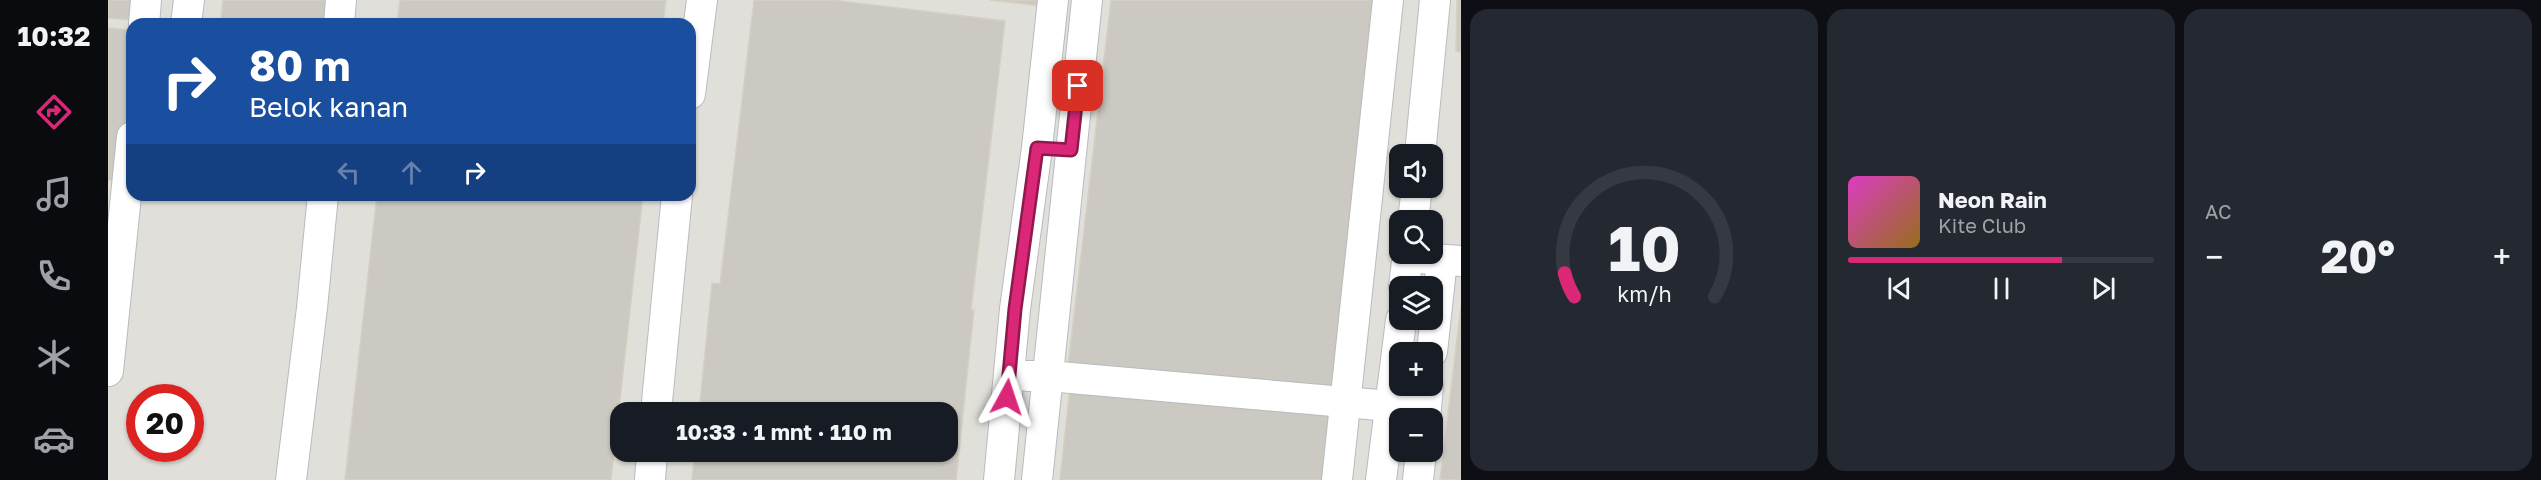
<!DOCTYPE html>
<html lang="id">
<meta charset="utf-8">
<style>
:root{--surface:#171b24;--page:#242831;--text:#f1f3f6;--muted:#9ea1a6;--line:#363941;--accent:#db2777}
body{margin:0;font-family:"Golos Text",sans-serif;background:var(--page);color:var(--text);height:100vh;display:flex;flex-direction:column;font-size:22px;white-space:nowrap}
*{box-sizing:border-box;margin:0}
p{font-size:20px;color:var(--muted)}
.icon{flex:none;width:33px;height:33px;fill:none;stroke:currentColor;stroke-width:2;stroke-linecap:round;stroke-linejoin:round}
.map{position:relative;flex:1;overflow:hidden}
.panel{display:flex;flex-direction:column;gap:9px;padding:9px;background:#0d0f14;width:1080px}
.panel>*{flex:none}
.guide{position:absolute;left:18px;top:18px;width:570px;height:183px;border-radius:18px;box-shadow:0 2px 4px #0004;background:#1a4fa0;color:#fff;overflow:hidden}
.controls{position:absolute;left:1281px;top:144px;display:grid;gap:12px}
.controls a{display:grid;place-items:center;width:54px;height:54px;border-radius:12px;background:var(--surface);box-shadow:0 2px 4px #0004;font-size:30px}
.speed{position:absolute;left:18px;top:384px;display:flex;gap:12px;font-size:30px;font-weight:700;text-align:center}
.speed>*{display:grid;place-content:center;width:78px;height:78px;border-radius:50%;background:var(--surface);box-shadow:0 2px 4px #0004;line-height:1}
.speed .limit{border:9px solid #d22;background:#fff;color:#111}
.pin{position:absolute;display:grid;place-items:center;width:51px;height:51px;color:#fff;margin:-26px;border-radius:12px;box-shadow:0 3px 9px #0006}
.me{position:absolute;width:66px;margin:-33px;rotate:5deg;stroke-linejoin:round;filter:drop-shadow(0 0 4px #0008)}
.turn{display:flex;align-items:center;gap:21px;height:126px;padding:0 24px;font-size:27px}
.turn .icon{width:78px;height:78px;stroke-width:2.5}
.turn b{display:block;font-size:42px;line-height:51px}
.lanes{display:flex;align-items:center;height:57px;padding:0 24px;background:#0003;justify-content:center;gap:30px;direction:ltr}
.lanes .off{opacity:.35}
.big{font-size:45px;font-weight:700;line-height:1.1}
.panel .card{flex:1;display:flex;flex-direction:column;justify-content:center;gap:9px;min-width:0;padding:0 21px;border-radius:18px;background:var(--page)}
.panel .dial{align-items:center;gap:0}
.dial svg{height:156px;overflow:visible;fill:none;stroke:var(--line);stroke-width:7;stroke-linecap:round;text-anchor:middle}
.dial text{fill:var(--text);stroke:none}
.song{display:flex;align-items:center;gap:18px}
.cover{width:72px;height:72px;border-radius:9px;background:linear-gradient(135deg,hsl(310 70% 55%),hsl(40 70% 35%))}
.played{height:6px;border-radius:3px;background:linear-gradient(90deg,var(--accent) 70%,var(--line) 70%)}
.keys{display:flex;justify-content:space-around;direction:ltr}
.heat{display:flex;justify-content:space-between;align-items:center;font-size:33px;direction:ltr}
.panel .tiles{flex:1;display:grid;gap:9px;grid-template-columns:repeat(3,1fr)}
.trip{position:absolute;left:502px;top:402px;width:348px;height:60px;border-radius:18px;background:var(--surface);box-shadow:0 2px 4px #0004;font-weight:700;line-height:60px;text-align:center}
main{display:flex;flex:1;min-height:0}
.tab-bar{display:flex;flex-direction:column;width:108px;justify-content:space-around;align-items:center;background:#090b0e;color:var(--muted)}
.tab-bar .icon{width:42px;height:42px}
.tab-bar .on{color:var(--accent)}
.tab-bar b{font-size:27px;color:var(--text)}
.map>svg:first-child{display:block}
.industrial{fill:#e1dfd9;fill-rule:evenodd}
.building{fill:#ccc8c2;stroke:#d6d0c3;stroke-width:1.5}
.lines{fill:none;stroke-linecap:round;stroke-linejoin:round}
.minor-casing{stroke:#b8bbc0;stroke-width:32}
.minor{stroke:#fff;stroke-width:30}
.route-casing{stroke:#8e194d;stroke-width:15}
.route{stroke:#db2777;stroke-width:10}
</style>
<main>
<nav class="tab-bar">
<b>10:32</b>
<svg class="icon on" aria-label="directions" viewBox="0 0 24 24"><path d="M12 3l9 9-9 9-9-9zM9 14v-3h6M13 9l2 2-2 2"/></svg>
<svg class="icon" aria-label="music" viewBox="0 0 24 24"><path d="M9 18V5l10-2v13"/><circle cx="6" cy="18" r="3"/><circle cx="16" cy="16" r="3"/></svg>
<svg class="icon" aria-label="phone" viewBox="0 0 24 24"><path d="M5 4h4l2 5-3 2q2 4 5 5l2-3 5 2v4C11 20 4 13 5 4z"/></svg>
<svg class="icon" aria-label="climate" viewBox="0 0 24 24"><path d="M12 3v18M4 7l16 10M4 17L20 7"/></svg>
<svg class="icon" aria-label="car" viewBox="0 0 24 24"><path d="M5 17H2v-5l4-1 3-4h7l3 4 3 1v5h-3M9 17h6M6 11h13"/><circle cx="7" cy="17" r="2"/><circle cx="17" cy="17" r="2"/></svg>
</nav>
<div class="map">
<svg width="1353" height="480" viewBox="0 0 1353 480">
<rect width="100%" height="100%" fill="#f0eee5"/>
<!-- industrial -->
<path class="industrial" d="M 0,0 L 1353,0 L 1353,480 L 0,480 ZM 24,24 L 582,24 L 582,195 L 24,195 ZM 1292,154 L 1324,154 L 1324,188 L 1292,188 ZM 1292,220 L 1324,220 L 1324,254 L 1292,254 ZM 1292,286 L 1324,286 L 1324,320 L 1292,320 ZM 1292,352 L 1324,352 L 1324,386 L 1292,386 ZM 32,398 L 82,398 L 82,448 L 32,448 ZM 513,412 L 840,412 L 840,452 L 513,452 ZM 1292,418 L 1324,418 L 1324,452 L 1292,452 Z"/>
<!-- building -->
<g class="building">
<polygon points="0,0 34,0 33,21 0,18"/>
<polygon points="115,0 224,0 222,24 113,24"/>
<polygon points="292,0 558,0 555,24 289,24"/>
<polygon points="646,0 724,0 897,21 863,310 866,310 848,480 584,480 587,452 840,452 840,412 591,412 604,283 612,284"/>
<polygon points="882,0 935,0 934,6"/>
<polygon points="1003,0 1275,0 1232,397 959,375"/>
<polygon points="1349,0 1353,0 1353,52 1348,51"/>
<polygon points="0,28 24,30 24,93 16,182 0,180"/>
<polygon points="269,195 535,195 503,480 237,480"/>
<polygon points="1353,306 1353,480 1332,480"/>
<polygon points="962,387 1229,415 1222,480 952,480"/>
</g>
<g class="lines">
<!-- minor casing -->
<g class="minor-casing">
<g id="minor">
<polyline points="36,24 38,0"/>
<polyline points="78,24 81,0"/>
<polyline points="231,24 233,0"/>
<polyline points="582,94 594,0"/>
<polyline points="1312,154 1327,0"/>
<polyline points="1305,220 1309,188"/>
<polyline points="1300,257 1353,261"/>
<polyline points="1296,286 1300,254"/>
<polyline points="1324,352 1334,260"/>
<polyline points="0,371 24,137"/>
<polyline points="919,376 940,376 1282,406 1317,413"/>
<polyline points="548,412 569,195"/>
<polyline points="1317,418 1320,386"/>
<polyline points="183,480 204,308 215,195"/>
<polyline points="542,480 544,452"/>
<polyline points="891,480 907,309 929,148 945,0"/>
<polyline points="929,480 979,0"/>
<polyline points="1229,480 1280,0"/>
<polyline points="1273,480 1293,320"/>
<polyline points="1310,480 1313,452"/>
</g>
</g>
<!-- minor -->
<use href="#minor" class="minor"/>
</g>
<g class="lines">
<!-- route casing -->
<g class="route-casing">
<polyline id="route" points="899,397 907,309 929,148 963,150 970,86"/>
</g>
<!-- route -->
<use href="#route" class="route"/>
</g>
</svg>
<div class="controls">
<a><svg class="icon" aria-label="sound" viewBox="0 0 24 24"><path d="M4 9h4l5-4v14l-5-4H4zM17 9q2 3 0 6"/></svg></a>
<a><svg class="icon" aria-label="search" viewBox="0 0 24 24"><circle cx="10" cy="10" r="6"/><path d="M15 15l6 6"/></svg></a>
<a><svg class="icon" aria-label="layers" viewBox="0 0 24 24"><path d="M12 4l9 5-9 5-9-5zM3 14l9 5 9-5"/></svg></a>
<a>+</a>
<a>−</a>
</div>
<div class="speed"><div class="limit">20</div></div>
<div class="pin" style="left:970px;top:86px;background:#d93025"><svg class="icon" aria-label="arrive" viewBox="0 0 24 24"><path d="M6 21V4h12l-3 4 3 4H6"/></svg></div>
<svg class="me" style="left:899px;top:397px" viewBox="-20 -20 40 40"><path d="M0-17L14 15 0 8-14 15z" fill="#db2777" stroke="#fff" stroke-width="4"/></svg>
<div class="trip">10:33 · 1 mnt · 110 m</div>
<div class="guide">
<div class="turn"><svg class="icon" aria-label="right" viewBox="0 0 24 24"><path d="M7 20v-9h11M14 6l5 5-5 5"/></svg><div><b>80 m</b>Belok kanan</div></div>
<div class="lanes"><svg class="icon off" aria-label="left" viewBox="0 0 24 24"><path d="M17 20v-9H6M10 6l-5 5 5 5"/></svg><svg class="icon off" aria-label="ahead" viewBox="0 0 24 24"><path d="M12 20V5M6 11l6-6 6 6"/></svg><svg class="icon" aria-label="right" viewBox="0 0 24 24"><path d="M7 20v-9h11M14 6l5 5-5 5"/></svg></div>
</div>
</div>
<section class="panel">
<div class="tiles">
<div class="card dial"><svg viewBox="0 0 100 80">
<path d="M14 69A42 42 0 1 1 86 69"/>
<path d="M14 69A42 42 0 0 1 9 57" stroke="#db2777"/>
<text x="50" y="56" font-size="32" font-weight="700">10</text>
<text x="50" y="72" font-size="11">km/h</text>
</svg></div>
<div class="card">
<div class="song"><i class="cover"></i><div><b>Neon Rain</b><p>Kite Club</p></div></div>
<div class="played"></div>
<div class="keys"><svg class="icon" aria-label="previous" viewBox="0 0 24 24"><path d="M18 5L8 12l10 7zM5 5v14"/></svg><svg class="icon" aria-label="pause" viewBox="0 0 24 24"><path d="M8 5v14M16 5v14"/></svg><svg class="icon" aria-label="next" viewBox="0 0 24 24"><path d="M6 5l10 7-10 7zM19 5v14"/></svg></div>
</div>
<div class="card"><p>AC</p>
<div class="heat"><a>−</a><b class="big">20°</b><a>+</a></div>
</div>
</div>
</section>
</main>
